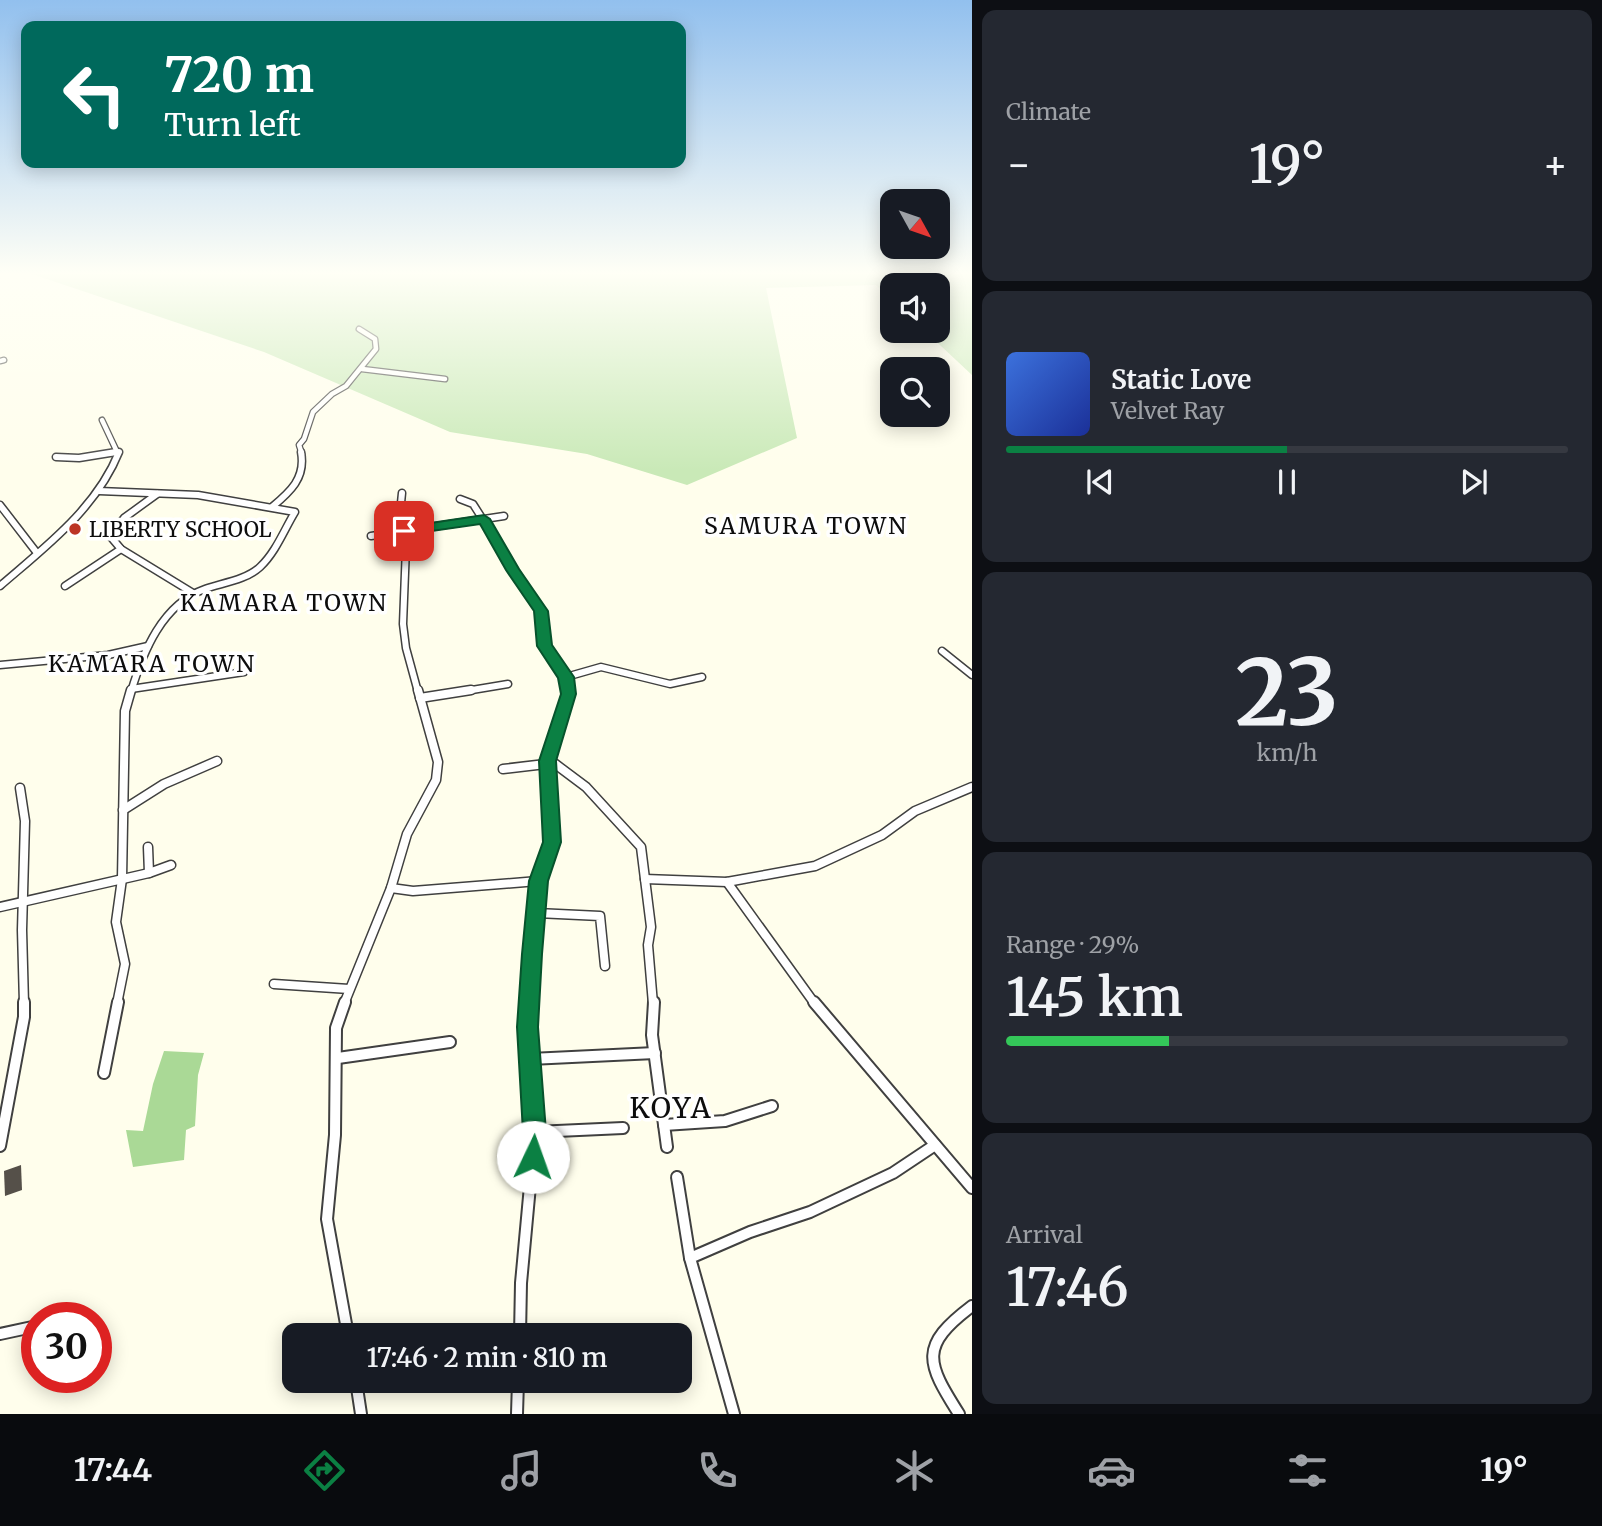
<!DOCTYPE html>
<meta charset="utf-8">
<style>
:root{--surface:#171b24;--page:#242831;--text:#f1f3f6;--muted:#9ea1a6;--line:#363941;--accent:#0b8043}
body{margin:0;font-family:Merriweather,serif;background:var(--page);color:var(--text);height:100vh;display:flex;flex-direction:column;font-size:26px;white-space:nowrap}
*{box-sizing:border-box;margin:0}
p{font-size:23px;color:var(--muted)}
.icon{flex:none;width:38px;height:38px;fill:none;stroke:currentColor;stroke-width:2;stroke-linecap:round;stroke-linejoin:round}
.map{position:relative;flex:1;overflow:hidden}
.details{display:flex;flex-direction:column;gap:10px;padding:10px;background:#0d0f14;width:630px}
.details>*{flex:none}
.banner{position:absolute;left:21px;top:21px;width:665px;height:147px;border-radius:14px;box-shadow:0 4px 18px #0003;background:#00695c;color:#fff;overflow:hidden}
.needle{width:46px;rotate:130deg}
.fabs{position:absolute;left:880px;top:189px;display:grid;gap:14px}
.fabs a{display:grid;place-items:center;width:70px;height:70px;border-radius:14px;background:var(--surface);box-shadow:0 4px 18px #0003;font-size:35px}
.speed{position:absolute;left:21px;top:1302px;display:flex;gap:14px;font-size:35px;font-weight:700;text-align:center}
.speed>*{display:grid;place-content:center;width:91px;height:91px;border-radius:50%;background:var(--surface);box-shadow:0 4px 18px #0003;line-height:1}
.speed .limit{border:10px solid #d22;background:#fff;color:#111}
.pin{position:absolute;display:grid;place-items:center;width:60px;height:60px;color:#fff;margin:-30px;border-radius:14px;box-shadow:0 4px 10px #0006}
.me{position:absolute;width:77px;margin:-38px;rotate:3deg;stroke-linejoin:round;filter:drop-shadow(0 0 5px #0008)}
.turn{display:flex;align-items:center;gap:24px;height:147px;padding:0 28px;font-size:32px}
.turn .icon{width:91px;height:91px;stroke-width:2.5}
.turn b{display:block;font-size:49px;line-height:60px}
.big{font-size:52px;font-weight:600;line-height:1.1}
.details .card{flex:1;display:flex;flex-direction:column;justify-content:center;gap:10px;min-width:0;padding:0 24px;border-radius:14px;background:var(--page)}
.details .dial{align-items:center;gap:0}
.dial b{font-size:91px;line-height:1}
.song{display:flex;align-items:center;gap:21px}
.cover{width:84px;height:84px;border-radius:10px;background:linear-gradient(135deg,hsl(220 70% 55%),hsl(230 70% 35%))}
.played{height:7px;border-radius:4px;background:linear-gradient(90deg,var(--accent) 50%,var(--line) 50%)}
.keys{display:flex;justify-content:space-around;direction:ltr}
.heat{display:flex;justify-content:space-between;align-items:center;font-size:38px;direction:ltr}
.charge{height:10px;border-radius:5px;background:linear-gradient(90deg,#34c759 29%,var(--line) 0)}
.trip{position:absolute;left:282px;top:1323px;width:410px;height:70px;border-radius:14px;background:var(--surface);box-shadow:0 4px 18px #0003;font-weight:600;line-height:70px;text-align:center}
.dock{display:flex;height:112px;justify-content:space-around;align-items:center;background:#090b0e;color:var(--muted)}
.dock .icon{width:49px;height:49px}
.dock .on{color:var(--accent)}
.dock b{font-size:32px;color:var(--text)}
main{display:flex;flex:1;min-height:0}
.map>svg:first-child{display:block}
.green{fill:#c9e9b7}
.forest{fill:#aad996}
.building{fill:#555049}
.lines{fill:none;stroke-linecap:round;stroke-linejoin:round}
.street-far3-casing{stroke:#404040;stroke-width:7}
.street-far2-casing{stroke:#404040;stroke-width:9}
.street-far1-casing{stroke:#404040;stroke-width:11}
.street-casing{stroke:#404040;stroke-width:14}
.street-far3{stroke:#fff;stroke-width:4.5}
.street-far2{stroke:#fff;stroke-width:6}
.street-far1{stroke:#fff;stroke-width:8}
.street{stroke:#fff;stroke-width:10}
.route{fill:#0b8043;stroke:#07532c;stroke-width:2}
.poi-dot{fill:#bc3525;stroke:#fff;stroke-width:2.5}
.labels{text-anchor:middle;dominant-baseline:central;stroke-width:7;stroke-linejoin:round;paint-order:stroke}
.poi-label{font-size:21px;fill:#0d0d0d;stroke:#fff;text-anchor:start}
.neighbourhood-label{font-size:23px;letter-spacing:2px;fill:#0d0d0d;stroke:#fff}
.near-neighbourhood-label{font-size:28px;letter-spacing:2px;fill:#0d0d0d;stroke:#fff}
</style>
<main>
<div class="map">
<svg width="972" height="1414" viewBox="0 0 972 1414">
<rect width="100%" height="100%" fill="#fffeec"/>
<!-- green -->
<polygon class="green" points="29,273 972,273 972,375 925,331 938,331 938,285 892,285 892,300 876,285 766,288 797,438 687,485 587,454 450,432 264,352"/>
<!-- forest -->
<polygon class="forest" points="164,1051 204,1053 198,1075 195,1126 186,1130 184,1160 133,1167 126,1130 143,1131 153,1084"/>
<!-- building -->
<polygon class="building" points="21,1165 22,1190 5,1196 4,1171"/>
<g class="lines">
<!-- street-far3 casing -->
<g class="street-far3-casing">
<g id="street-far3">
<polyline points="0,361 4,360"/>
<polyline points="362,369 445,379"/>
<polyline points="102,420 118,454"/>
<polyline points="104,454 119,452"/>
<polyline points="302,454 299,445 304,439 313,412 332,394 346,386 376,349 375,339 359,329"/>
</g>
</g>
<!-- street-far2 casing -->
<g class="street-far2-casing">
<g id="street-far2">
<polyline points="56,457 79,458 116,452"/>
<path d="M 99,491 L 198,495 L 295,512 C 284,530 276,552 260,567 C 246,580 222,583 205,589 C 162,604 143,652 131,692"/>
<polyline points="402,493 400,513 406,547 403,624 406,648 418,692"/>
<polyline points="157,494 124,518 110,536 121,549 193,593"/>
<polyline points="460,499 473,504 541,611 544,646 566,677 568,692"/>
<polyline points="0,505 37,553"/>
<path d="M 272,507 C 290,492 306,478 301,452"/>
<polyline points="371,536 504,516"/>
<path d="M 0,586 C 45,547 96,509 119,452"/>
<polyline points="65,586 121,549"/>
<polyline points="942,651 972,675"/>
<polyline points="0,665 108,655 148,646"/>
<polyline points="566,677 601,667 670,684 702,677"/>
<polyline points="131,689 244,672"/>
<polyline points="460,692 508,684"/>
</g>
</g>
<!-- street-far1 casing -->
<g class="street-far1-casing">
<g id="street-far1">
<polyline points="420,698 471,690"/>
<polyline points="503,769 554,763 586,787 641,847 651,927 648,945 653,1004"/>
<polyline points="20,788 25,821 22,930 24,1004"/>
<polyline points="123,810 164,784 217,761"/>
<polyline points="148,847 149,873"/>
<polyline points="645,879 727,882 815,866 882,835 915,811 972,787"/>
<polyline points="727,882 815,1004"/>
<polyline points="391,888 413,891 538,881"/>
<polyline points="0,907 149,873 171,865"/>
<polyline points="537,913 600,916 605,966"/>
<polyline points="274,984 349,989"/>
<polyline points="117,1004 125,964 116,922 122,879 125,711 131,690"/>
<polyline points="344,1004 391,888 407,834 436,780 438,762 418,690"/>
<polyline points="529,1004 538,881 552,842 548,762 568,690"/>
</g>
</g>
<!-- street casing -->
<g class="street-casing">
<g id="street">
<polyline points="345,1002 336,1028 335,1135 327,1219 348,1335"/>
<polyline points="654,1002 652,1035 667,1147"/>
<polyline points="814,1002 972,1188"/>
<polyline points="338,1058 450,1042"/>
<polyline points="530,1059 655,1053"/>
<polyline points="104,1073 118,1002"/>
<polyline points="664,1125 725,1121 772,1106"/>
<polyline points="535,1132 623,1128"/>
<polyline points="0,1146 24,1017 24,1002"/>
<polyline points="677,1177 690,1258"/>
<polyline points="0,1334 37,1326"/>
<polyline points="520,1335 521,1283 535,1132 528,1027 529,1002"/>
<polyline points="356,1381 361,1414"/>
<polyline points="517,1414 518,1381"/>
<polyline points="734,1414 690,1258 750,1232 810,1212 893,1173 935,1145"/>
<path d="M 959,1414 C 926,1362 919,1346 972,1306"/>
</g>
</g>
<!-- street-far3 -->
<use href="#street-far3" class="street-far3"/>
<!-- street-far2 -->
<use href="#street-far2" class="street-far2"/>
<!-- street-far1 -->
<use href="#street-far1" class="street-far1"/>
<!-- street -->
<use href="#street" class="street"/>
</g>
<!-- sky -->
<linearGradient id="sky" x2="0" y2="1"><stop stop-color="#92c0ee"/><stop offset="0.58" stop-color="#fffff6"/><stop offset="1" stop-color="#fffff6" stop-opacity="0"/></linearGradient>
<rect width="972" height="471" fill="url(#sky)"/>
<!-- route -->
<polygon class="route" points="484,515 490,519 519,569 548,611 552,645 574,677 576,694 556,761 561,842 548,881 542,954 538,1027 546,1132 541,1166 533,1169 524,1166 521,1157 523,1132 517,1027 522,954 529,881 543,842 539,761 561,694 558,678 537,646 534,611 506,570 480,524 404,535 398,531 404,527"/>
<!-- markers -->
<circle class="poi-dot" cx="75" cy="529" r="7"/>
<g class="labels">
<!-- poi labels -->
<g class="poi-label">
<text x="89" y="529">LIBERTY SCHOOL</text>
</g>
<!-- neighbourhood labels -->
<g class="neighbourhood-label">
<text x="806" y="525">SAMURA TOWN</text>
<text x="284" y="602">KAMARA TOWN</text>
<text x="152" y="663">KAMARA TOWN</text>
</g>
<!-- near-neighbourhood labels -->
<g class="near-neighbourhood-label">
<text x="671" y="1108">KOYA</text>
</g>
</g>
</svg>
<div class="fabs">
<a><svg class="needle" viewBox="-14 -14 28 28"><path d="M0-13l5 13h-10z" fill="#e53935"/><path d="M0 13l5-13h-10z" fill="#9ea1a6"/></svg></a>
<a><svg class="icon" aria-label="sound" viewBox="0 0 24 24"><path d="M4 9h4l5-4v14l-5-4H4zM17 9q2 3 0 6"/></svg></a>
<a><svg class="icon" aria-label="search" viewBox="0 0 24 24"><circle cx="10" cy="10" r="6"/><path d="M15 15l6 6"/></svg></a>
</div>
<div class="speed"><div class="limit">30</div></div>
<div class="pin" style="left:404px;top:531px;background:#d93025"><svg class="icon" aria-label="arrive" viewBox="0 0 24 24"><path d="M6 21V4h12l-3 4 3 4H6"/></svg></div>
<svg class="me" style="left:533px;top:1157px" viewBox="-20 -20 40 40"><circle r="19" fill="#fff"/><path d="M0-13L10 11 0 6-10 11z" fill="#0b8043"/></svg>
<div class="trip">17:46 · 2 min · 810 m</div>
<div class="banner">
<div class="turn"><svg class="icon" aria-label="left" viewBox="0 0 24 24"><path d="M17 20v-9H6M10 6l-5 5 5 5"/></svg><div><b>720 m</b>Turn left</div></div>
</div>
</div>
<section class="details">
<div class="card"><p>Climate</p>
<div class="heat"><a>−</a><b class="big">19°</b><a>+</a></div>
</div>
<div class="card">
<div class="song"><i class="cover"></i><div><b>Static Love</b><p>Velvet Ray</p></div></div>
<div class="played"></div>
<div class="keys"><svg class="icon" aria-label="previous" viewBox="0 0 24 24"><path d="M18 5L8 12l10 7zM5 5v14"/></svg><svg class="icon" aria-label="pause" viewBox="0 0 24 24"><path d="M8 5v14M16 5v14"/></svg><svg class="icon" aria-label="next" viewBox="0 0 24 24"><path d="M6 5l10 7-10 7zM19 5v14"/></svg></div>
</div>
<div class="card dial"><b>23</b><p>km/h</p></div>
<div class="card"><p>Range · 29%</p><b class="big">145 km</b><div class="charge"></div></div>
<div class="card"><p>Arrival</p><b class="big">17:46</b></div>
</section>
</main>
<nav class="dock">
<b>17:44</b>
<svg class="icon on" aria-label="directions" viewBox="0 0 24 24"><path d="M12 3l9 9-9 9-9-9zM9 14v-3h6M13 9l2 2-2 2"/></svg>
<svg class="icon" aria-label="music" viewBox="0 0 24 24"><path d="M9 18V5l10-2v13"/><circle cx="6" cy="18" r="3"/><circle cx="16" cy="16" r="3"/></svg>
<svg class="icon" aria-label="phone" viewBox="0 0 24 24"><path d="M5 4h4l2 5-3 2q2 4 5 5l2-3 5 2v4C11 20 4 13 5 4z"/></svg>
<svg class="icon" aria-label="climate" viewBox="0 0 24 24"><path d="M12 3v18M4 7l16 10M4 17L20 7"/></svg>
<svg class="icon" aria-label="car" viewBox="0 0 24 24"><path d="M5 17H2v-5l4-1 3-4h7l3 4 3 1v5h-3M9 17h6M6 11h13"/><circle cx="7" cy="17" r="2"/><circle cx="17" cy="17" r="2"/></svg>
<svg class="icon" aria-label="filters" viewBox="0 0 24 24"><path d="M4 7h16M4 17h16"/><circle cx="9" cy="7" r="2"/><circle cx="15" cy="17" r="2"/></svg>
<b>19°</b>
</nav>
